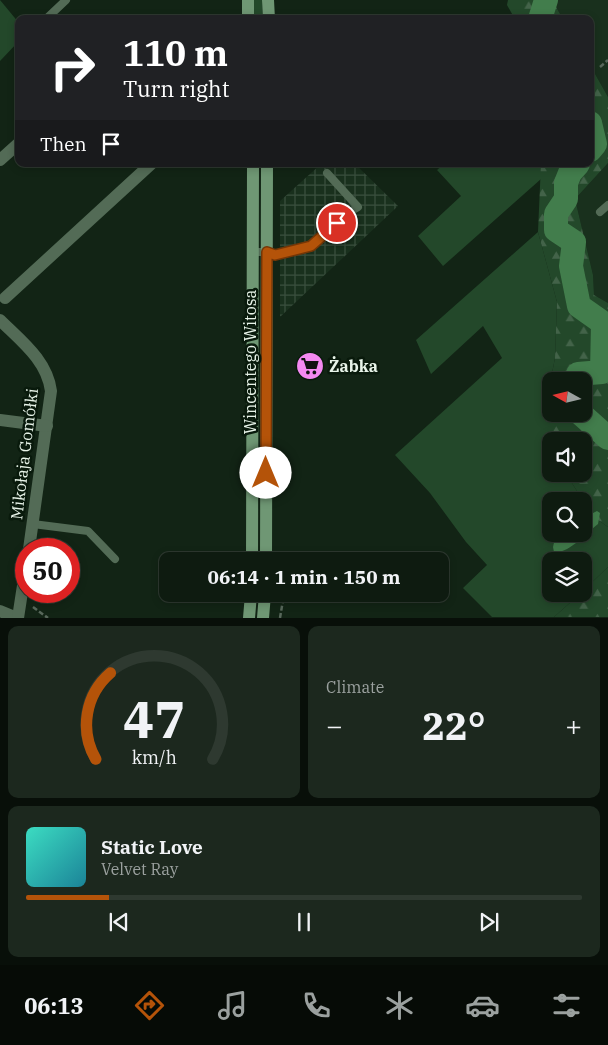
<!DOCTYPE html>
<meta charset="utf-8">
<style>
:root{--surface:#0e1b10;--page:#1c281e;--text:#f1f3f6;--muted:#9ba19f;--line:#2e3930;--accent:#b45309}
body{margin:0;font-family:"IBM Plex Serif",serif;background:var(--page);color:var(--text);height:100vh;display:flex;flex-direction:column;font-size:19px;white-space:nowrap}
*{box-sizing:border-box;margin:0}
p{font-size:16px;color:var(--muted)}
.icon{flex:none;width:28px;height:28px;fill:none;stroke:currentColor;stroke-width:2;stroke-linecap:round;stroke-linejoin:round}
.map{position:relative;height:618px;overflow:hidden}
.drawer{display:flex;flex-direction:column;gap:8px;padding:8px;background:#080f09;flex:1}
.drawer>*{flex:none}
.guide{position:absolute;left:15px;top:15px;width:579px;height:152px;border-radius:10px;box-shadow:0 2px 8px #0003,0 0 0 1px var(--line);background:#202124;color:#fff;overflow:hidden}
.needle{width:32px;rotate:278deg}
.tools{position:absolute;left:542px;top:372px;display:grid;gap:10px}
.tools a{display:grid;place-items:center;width:50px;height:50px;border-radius:10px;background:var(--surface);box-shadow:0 2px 8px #0003,0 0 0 1px var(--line);font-size:25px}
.speed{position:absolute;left:15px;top:538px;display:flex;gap:10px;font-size:25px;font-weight:700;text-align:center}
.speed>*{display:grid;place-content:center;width:65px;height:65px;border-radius:50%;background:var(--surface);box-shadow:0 2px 8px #0003,0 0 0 1px var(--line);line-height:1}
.speed .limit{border:8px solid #d22;background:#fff;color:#111}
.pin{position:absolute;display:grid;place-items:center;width:42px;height:42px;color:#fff;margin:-21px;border:2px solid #fff;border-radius:50%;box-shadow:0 1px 5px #0007}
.me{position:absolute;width:55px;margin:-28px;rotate:0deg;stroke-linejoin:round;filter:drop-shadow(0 0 4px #0008)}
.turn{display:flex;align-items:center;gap:18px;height:105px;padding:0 25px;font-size:22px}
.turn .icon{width:65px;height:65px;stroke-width:2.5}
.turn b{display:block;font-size:35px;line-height:42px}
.then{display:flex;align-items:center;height:48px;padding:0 25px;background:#0003;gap:10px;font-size:19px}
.big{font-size:38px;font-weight:700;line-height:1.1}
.drawer .card{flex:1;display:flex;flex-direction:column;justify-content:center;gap:8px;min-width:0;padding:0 18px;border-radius:10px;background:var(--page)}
.drawer .dial{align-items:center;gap:0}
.dial svg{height:130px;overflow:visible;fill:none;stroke:var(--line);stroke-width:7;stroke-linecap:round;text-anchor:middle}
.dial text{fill:var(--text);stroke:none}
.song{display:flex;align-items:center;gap:15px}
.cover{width:60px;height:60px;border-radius:8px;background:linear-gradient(135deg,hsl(170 70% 55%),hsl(190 70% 35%))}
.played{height:5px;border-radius:2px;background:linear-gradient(90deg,var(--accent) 15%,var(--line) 15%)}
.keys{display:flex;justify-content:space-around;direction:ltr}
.heat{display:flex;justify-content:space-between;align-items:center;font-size:28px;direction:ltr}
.drawer .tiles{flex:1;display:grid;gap:8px;grid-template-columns:1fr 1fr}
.card:last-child{grid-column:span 2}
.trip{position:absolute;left:159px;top:552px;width:290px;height:50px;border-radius:10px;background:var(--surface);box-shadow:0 2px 8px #0003,0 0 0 1px var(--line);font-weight:700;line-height:50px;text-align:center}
.menu{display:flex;height:80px;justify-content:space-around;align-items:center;background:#060b06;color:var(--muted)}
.menu .icon{width:35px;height:35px}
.menu .current{color:var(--accent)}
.menu b{font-size:22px;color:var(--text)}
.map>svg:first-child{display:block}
.built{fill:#19301d}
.industrial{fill:url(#industrial-grid)}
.green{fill:#23482a;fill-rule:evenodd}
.forest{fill:url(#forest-firs);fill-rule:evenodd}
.water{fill:#427d4c}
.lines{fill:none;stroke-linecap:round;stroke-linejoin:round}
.river{stroke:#427d4c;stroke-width:24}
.path{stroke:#58685b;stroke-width:2.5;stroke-dasharray:5 2.5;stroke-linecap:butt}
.service{stroke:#536b56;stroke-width:8}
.minor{stroke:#536b56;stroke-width:12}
.secondary{stroke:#6f9774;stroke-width:12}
.route-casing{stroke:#753606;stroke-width:12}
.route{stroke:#b45309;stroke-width:9}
.labels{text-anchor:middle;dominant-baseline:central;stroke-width:5;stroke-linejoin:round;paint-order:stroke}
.street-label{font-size:16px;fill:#e8f4e9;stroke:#091a0c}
.poi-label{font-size:16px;font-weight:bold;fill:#e8f4e9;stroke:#091a0c;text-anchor:start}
</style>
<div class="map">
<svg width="608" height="618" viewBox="0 0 608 618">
<defs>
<pattern id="industrial-grid" width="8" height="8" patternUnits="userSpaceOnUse" patternTransform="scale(1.25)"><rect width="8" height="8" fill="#19301d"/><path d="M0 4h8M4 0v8" fill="none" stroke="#3a4f3e"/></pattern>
<pattern id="forest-firs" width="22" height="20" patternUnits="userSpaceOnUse" patternTransform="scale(1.25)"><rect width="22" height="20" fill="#23482a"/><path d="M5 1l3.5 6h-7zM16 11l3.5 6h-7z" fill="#436349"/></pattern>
</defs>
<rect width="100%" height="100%" fill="#122415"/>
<!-- built -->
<g class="built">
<polygon points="552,0 608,0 608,97 590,65 590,19 563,19"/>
<polygon points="608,163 608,303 594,295 593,275 575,199"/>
</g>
<!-- industrial -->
<polygon class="industrial" points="321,164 355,164 398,206 280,317 280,201"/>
<!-- green -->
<g class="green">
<polygon points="0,0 19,23 19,41 0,61"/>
<polygon points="253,0 262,0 263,19 254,19"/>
<polygon points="444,164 541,164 541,179 443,266 418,236 461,196 437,170"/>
<path d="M 538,232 L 557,302 L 555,358 L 546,404 L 546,441 L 551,449 L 551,474 L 566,474 L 594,517 L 608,527 L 608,567 L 584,590 L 584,561 L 551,561 L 551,594 L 580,594 L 554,617 L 492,617 L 463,588 L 487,565 L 466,542 L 430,493 L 395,455 L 502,358 L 483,326 L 431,374 L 416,340 ZM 551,501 L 584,501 L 584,534 L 551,534 Z"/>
</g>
<!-- forest -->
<g class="forest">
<polygon points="508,0 552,0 563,19 515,19 507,5"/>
<path d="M 590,65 L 608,97 L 608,163 L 575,199 L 593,275 L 594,295 L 608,303 L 608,527 L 594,517 L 566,474 L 584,474 L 584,441 L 551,441 L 551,449 L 546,441 L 546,404 L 555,358 L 557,302 L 538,232 L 541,164 L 590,164 ZM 551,381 L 584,381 L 584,414 L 551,414 Z"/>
<polygon points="608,567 608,617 554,617 580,594 584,594 584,590"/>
</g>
<!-- water -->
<path class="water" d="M 584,508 L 588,514 L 591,514 L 597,511 L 600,513 L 598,524 C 588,532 567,555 554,552 L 553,547 L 556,534 L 584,534 Z"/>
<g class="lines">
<!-- river -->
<g class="river">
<polyline points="540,19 546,0"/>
<polyline points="590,123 595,144 590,150"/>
<polyline points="577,381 578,374 602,372 603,323 579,306 571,266 574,242 556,230 556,214 566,199 566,183 570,173 578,164"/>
<polyline points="581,414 608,438"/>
</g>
<!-- path -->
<g class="path">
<polyline points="19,46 16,53 19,61"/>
<polyline points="600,67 608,60"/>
<polyline points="33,607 48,618"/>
<polyline points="280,618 284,594"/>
</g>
<!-- service -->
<g class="service">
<polyline points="46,19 66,0"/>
<polyline points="600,212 608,205"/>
<polyline points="253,252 267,252 275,255 311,246 348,213 358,207 327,173"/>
<polyline points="33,524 88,531 115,559"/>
</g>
<!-- minor -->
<g class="minor">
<polyline points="0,160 19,143"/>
<polyline points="5,298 151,164"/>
<path d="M 0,320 C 21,341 47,360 51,391 L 29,549"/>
<polyline points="0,420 47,426"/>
<polyline points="0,611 17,618"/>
<polyline points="18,618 26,566"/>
</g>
<!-- secondary -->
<g class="secondary">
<polyline points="268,0 269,19"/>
<polyline points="248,19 248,0"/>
<polyline points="252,561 253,164"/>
<polyline points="266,561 267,164"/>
<polyline points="249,618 251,594"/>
<polyline points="263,618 265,594"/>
</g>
</g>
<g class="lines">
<!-- route casing -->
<g class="route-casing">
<polyline id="route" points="266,473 267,252 275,255 311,246 337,223"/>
</g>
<!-- route -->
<use href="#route" class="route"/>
</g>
<!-- icons -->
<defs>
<g id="supermarket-disc" transform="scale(1.4375)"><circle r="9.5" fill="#f489f1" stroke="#091a0c"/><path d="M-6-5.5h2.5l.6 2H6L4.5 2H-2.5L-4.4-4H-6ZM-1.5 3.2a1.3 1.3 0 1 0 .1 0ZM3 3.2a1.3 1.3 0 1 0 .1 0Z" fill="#111"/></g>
</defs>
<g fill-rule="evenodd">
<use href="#supermarket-disc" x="310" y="366"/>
</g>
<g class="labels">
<!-- street labels -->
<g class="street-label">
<text transform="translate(250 362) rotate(-90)">Wincentego Witosa</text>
<text transform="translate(24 454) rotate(-83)">Mikołaja Gomółki</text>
</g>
<!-- poi labels -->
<g class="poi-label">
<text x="329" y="366">Żabka</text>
</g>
</g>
</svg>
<div class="tools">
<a><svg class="needle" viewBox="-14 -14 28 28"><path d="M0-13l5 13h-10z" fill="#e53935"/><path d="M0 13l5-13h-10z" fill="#9ba19f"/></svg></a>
<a><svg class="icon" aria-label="sound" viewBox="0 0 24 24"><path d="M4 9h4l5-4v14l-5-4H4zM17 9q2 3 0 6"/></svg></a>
<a><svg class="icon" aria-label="search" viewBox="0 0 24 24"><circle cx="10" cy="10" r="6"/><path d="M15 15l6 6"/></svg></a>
<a><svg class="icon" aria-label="layers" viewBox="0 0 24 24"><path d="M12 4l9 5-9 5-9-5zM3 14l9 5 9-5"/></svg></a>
</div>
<div class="speed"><div class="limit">50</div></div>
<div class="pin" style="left:337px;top:223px;background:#d93025"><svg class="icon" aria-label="arrive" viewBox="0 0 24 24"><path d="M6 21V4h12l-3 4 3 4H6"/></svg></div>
<svg class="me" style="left:266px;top:473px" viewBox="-20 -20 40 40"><circle r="19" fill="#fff"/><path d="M0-13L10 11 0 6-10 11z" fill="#b45309"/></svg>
<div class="trip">06:14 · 1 min · 150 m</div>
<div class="guide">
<div class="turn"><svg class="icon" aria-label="right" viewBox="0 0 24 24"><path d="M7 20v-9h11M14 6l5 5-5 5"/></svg><div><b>110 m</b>Turn right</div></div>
<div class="then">Then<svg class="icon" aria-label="arrive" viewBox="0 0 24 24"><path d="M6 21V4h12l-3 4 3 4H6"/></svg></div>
</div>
</div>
<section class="drawer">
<div class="tiles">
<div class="card dial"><svg viewBox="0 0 100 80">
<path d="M14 69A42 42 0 1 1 86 69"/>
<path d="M14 69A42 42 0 0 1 23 16" stroke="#b45309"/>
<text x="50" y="56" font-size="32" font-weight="700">47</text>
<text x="50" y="72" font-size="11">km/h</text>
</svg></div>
<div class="card"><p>Climate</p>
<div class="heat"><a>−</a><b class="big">22°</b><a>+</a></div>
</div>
<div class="card">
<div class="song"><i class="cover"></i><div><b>Static Love</b><p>Velvet Ray</p></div></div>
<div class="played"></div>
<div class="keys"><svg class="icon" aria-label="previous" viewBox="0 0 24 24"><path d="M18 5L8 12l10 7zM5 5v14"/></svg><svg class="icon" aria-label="pause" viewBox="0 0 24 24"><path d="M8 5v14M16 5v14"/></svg><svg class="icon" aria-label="next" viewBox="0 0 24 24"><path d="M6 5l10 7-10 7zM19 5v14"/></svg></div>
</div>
</div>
</section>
<nav class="menu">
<b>06:13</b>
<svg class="icon current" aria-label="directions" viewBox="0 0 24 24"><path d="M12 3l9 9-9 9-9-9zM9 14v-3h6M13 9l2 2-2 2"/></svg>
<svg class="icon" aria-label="music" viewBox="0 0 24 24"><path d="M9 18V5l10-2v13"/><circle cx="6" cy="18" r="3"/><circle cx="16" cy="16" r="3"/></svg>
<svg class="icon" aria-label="phone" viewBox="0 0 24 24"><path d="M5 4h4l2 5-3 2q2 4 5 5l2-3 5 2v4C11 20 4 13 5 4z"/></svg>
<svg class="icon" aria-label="climate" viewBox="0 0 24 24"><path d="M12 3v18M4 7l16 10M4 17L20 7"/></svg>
<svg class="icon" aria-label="car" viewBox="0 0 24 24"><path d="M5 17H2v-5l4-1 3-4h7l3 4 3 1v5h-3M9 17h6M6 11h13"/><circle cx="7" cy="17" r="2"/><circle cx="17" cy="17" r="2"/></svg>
<svg class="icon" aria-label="filters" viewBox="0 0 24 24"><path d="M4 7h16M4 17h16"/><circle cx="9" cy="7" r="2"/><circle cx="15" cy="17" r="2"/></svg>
</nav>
